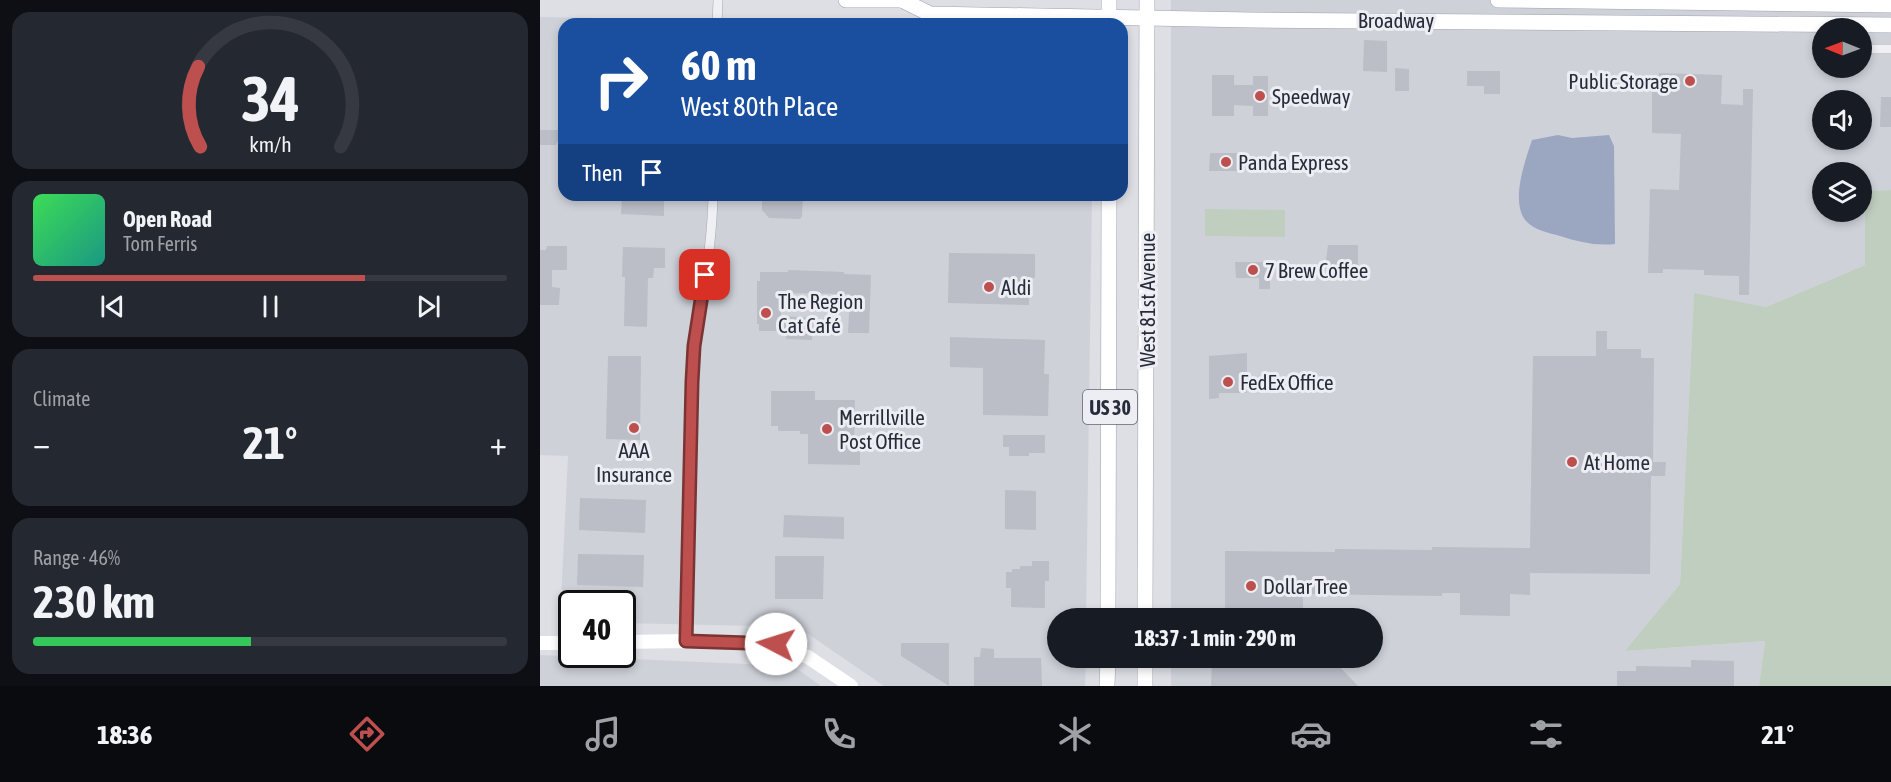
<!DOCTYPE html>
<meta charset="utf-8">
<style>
:root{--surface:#171b24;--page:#242831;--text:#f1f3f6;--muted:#9ea1a6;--line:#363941;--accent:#bd504e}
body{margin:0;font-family:"Asap Condensed",sans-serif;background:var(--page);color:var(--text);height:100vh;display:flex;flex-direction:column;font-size:22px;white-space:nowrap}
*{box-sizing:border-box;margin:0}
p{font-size:20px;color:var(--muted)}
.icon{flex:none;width:33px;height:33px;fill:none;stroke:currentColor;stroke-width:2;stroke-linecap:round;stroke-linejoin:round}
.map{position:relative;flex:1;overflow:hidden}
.side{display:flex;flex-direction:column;gap:12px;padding:12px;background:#0d0f14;width:540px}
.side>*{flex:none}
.guide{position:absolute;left:18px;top:18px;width:570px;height:183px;border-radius:18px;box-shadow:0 3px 9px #0003;background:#1a4fa0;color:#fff;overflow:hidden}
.needle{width:39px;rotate:271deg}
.fabs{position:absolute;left:1272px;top:18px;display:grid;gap:12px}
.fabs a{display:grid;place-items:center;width:60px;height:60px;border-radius:50%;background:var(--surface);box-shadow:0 3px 9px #0003;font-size:30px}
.speed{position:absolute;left:18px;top:590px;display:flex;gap:12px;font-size:30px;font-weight:700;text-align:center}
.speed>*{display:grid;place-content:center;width:78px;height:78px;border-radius:50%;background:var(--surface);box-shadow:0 3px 9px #0003;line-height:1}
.speed .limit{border:3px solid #111;border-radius:9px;background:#fff;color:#111}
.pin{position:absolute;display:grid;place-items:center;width:51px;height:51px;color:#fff;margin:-26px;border-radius:12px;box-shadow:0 3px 9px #0006}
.me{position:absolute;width:66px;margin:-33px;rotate:275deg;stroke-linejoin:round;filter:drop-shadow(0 0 4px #0008)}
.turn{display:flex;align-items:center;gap:21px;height:126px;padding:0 24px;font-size:27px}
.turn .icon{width:78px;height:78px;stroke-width:2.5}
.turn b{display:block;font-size:42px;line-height:51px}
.then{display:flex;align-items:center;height:57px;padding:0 24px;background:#0003;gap:12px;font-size:22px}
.big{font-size:45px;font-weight:700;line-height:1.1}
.side .widget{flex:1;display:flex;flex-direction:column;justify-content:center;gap:9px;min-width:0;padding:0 21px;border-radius:18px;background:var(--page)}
.side .dial{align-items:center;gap:0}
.dial svg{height:156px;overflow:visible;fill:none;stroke:var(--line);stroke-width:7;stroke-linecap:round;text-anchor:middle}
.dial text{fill:var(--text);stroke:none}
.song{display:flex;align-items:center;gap:18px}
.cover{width:72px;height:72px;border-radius:9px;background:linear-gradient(135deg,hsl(130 70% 55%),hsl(170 70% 35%))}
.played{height:6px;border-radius:3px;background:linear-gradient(90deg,var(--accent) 70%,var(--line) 70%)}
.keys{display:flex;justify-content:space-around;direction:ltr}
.heat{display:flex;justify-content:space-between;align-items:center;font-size:33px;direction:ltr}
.charge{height:9px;border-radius:4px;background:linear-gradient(90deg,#34c759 46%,var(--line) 0)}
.trip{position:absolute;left:507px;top:608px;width:336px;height:60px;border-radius:30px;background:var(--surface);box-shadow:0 3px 9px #0003;font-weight:700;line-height:60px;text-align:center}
.tabs{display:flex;height:96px;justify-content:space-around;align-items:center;background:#090b0e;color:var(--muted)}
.tabs .icon{width:42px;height:42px}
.tabs .active{color:var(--accent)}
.tabs b{font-size:27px;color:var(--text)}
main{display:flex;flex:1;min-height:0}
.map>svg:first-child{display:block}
.built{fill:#cfd1d9;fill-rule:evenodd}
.green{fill:#c0cebf}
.water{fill:#9ba7c1}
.building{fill:#bbbdc7}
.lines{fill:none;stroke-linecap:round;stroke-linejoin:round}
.street-casing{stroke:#a7a9b2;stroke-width:10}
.primary-casing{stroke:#9ea2af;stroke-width:16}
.street{stroke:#eff0f4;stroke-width:9}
.secondary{stroke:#fff;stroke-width:14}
.primary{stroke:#fff;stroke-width:15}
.route-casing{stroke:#7b3433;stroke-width:15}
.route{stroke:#bd504e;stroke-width:10}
.poi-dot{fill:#bd504e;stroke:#eceef3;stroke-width:2}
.labels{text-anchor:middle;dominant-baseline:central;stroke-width:6;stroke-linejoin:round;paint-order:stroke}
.shield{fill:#eceef3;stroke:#636672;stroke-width:1.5}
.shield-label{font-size:20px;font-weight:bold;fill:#282c3a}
.street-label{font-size:21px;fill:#282c3a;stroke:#eceef3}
.poi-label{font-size:21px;fill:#282c3a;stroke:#eceef3;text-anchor:start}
</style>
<main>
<section class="side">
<div class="widget dial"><svg viewBox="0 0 100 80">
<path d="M14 69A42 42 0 1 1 86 69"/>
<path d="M14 69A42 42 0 0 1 13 28" stroke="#bd504e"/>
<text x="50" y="56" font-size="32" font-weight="700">34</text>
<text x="50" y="72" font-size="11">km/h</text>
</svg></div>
<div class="widget">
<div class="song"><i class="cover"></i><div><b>Open Road</b><p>Tom Ferris</p></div></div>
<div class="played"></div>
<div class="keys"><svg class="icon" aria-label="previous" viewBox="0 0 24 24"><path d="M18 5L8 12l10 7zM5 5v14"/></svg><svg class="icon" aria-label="pause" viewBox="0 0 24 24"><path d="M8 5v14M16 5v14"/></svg><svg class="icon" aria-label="next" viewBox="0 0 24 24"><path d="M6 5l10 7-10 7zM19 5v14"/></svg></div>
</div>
<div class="widget"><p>Climate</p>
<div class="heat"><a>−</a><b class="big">21°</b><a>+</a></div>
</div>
<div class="widget"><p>Range · 46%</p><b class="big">230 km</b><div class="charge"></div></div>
</section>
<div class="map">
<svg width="1351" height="686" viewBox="0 0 1351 686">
<rect width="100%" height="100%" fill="#dddfe5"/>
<!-- built -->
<g class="built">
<path d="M 631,0 L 1351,0 L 1351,190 L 1325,191 L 1325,265 L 1226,307 L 1154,294 L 1140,584 L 1086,651 L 1225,641 L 1219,686 L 631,686 L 631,657 L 832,657 L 832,618 L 631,618 ZM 1282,28 L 1322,28 L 1322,68 L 1282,68 ZM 1282,100 L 1322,100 L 1322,140 L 1282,140 ZM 1282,172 L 1322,172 L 1322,212 L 1282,212 Z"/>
<polygon points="0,17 397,24 24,24 24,195 552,195 546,618 518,618 518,657 546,657 545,686 344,686 258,627 83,623 82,603 32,603 31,622 20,622 28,456 0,455"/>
<polygon points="0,655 253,666 281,686 0,686"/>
</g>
<!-- green -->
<g class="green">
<polygon points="1351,190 1351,686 1219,686 1225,641 1085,651 1140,584 1154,293 1226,307 1325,265 1325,191"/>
<polygon points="665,209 745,210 745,237 665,236"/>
</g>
<!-- water -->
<path class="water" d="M 1018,135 L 1032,138 L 1069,135 L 1074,146 L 1075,244 C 1055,246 1039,242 1020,236 C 1009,233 994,230 986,221 C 970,202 985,161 992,140 Z"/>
<!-- building -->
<g class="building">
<polygon points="824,40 847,41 847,72 823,71"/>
<polygon points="855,68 869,69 869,91 855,91"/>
<polygon points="927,71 960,71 960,94 944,94 944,86 927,86"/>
<polygon points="1119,73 1182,75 1181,104 1203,105 1203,89 1213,89 1209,295 1199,295 1199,276 1164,275 1164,270 1123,269 1123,273 1108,273 1110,189 1139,190 1141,134 1112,133 1112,92 1118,92"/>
<polygon points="672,75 694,75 694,85 713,85 713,76 728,76 728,116 713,116 713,106 694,105 694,116 672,116"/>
<polygon points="1341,97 1351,97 1351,127 1340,127"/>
<polygon points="0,130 24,130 24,142 17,142 16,145 0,145"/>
<polygon points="670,153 703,153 703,171 669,171"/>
<polygon points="82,195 124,195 124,216 81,214"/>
<polygon points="222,195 263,195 262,216 260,219 229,218 222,210"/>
<polygon points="788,245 818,245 818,268 785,268"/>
<polygon points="7,246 27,246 27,270 12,270 12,287 20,288 19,305 0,305 0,250 6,250"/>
<polygon points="83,247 125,248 125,268 114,268 113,278 108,278 107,327 84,326 85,277 82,277"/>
<polygon points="409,253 495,254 495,278 489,278 489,305 408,303"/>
<polygon points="695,262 730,262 730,289 719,289 719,278 696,278"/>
<polygon points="248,270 304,272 304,274 331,275 329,333 308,333 310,294 241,293 241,316 273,318 272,340 246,339 247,331 219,331 219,324 217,324 217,281 220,281 220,272 248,272"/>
<polygon points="1056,331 1067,331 1067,349 1101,349 1101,358 1114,358 1113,462 1126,462 1125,476 1111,476 1110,574 990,573 990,595 970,594 970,616 920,615 920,593 902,593 902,596 763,594 763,615 685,615 685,551 795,552 795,549 892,550 892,547 990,548 993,356 1056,356"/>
<polygon points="410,337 505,340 504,374 509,374 508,416 443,415 443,368 410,367"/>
<polygon points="707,353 707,393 679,393 679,398 669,399 669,356"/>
<polygon points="68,356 101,356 100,440 66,439"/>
<polygon points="231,391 275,391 275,400 315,400 314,446 320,446 320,465 268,464 268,434 260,434 260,431 238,431 238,426 231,426"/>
<polygon points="463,435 505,435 505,453 489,453 489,456 469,456 469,447 463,447"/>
<polygon points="465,490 496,491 496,530 465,529"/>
<polygon points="40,498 106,500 105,533 39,530"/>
<polygon points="244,515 304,517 304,539 243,537"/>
<polygon points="38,554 104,555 103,587 37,585"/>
<polygon points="235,556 284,556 283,599 235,599"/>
<polygon points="492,561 509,561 509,581 505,581 505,608 471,607 471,588 466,588 466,572 472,572 472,569 480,569 480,566 492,566"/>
<polygon points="361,643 409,643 409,686 361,656"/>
<polygon points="441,648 454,649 454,658 501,658 502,686 434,686 434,657 440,657"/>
<polygon points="672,660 794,661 818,686 671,686"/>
<polygon points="1151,660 1194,661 1194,686 1077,686 1077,671 1096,671 1096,666 1151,667"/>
</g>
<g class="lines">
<!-- street casing -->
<g class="street-casing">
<g id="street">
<polyline points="177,24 178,0"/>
<polyline points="1332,49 1351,49"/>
<path d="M 146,641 L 152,382 C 157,319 172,258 173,195"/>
</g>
</g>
<!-- primary casing -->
<g class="primary-casing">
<g id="primary">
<polyline points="306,0 366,0"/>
<polyline points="958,0 1351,5"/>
<polyline points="364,1 390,14 711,20 1351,25"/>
<polyline points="569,24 569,0"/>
<polyline points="568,618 569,195"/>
<polyline points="605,618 607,0"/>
<polyline points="567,686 568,657"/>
<polyline points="605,686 605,657"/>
</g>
</g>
<!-- street -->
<use href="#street" class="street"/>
<!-- secondary -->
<g class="secondary">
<polyline points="82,642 146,641 236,644 268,657 311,686"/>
<polyline points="0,643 32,643"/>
</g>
<!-- primary -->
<use href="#primary" class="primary"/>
</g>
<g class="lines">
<!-- route casing -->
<g class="route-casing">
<polyline id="route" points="165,275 154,346 152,382 146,641 236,644"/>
</g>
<!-- route -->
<use href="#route" class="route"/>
</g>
<!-- markers -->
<g class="poi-dot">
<circle cx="1150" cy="81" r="6"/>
<circle cx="720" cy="96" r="6"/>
<circle cx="686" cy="162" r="6"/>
<circle cx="713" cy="270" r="6"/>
<circle cx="449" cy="287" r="6"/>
<circle cx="226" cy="313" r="6"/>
<circle cx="688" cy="382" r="6"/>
<circle cx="94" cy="428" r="6"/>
<circle cx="287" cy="429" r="6"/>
<circle cx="1032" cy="462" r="6"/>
<circle cx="711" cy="586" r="6"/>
</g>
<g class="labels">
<!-- shield labels -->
<rect class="shield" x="543" y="390" width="54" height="34" rx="4.5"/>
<g class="shield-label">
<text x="570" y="407">US 30</text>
</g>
<!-- street labels -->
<g class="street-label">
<text x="856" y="20">Broadway</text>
<text transform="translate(607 300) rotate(-90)">West 81st Avenue</text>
</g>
<!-- poi labels -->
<g class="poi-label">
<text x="1138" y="81" text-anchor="end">Public Storage</text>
<text x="732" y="96">Speedway</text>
<text x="698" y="162">Panda Express</text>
<text x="725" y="270">7 Brew Coffee</text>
<text x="461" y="287">Aldi</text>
<text x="238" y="301">The Region<tspan x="238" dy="24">Cat Café</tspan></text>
<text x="700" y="382">FedEx Office</text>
<text x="299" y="417">Merrillville<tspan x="299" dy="24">Post Office</tspan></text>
<text x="94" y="450" text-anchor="middle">AAA<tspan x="94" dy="24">Insurance</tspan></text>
<text x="1044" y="462">At Home</text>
<text x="723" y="586">Dollar Tree</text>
</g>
</g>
</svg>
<div class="fabs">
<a><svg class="needle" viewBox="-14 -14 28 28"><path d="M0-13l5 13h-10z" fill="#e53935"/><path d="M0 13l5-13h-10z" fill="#9ea1a6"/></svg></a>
<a><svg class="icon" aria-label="sound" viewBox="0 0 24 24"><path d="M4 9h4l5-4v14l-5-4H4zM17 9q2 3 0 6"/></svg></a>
<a><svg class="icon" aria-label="layers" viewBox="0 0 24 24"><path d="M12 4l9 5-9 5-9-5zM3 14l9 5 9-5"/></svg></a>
</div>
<div class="speed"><div class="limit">40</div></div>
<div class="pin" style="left:165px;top:275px;background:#d93025"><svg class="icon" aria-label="arrive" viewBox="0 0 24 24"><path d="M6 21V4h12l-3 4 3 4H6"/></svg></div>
<svg class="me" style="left:236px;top:644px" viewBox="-20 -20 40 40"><circle r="19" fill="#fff"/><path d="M0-13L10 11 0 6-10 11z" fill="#bd504e"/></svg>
<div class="trip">18:37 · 1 min · 290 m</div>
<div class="guide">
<div class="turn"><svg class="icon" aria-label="right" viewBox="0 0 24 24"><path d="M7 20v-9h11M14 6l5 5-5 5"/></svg><div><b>60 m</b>West 80th Place</div></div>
<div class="then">Then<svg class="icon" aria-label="arrive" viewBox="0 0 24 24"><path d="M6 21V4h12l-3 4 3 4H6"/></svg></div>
</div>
</div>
</main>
<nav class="tabs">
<b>18:36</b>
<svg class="icon active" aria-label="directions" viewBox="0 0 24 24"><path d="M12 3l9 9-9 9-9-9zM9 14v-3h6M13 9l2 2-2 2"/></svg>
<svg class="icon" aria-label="music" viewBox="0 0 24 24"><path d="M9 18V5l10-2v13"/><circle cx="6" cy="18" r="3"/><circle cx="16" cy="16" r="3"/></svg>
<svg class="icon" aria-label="phone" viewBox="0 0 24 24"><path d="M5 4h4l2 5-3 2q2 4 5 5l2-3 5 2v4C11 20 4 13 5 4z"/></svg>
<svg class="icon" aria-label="climate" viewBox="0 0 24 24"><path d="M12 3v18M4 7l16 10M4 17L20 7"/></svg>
<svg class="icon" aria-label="car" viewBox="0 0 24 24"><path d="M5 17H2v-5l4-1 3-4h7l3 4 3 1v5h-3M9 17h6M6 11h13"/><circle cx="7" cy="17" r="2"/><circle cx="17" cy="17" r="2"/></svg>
<svg class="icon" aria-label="filters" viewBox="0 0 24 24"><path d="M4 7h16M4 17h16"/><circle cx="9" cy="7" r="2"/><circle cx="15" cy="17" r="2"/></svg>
<b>21°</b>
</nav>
